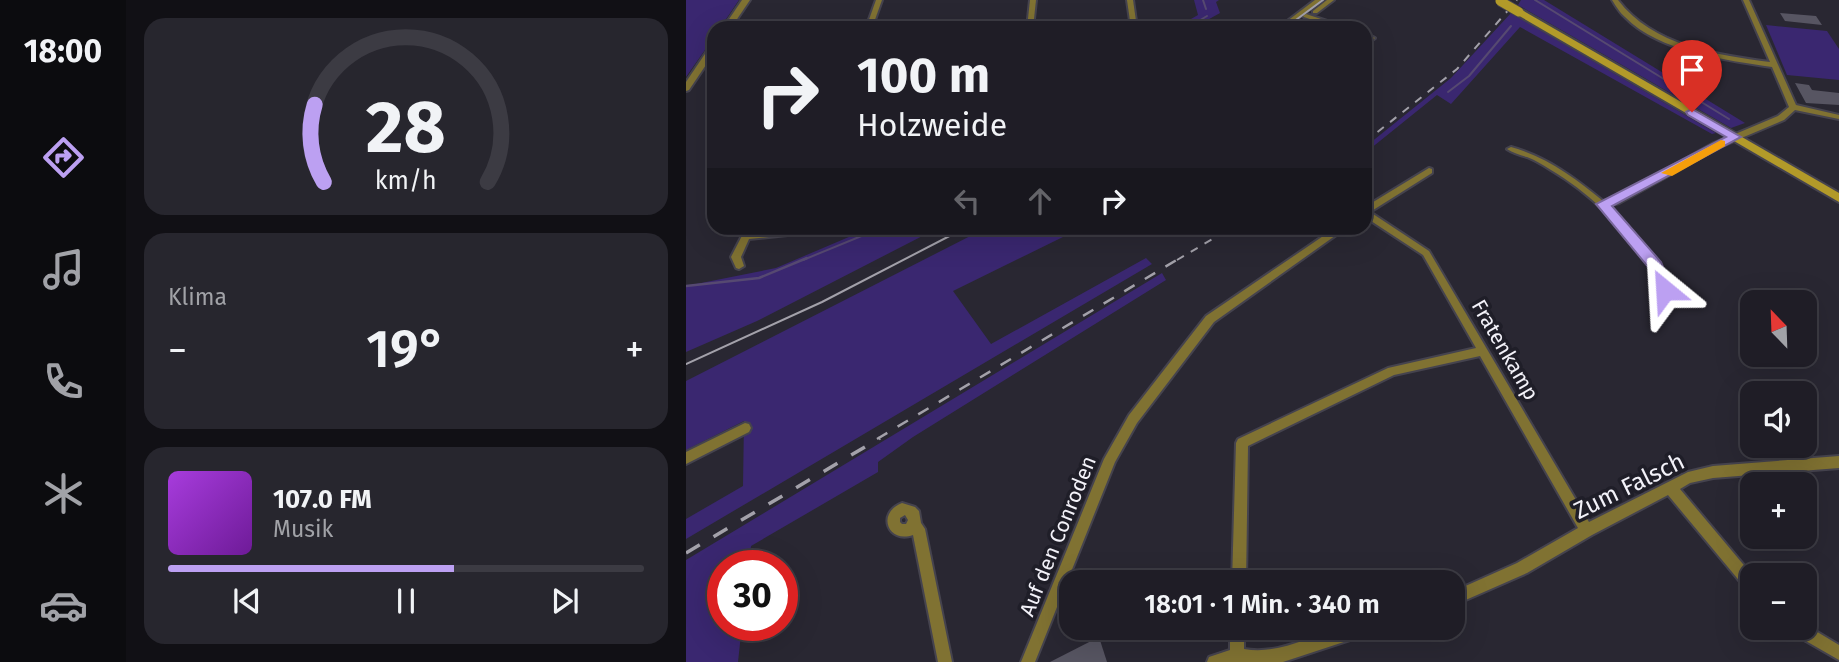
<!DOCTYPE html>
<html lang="de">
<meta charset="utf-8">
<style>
:root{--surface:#1f1d26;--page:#27262e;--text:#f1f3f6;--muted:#a1a2a7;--line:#3c3b43;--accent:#bca0f2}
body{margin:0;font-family:"Fira Sans",sans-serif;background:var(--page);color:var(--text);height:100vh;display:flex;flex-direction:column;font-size:26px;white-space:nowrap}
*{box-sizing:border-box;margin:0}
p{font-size:23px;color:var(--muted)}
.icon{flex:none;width:38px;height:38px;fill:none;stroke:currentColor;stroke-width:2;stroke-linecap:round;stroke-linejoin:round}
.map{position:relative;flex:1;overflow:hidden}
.drawer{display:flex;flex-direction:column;gap:18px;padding:18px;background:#111015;width:560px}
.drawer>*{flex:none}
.guide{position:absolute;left:21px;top:21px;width:665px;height:214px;border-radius:21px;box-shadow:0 7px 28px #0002,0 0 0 2px var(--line);background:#1f1d26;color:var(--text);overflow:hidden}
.needle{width:46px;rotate:337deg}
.fabs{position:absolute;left:1054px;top:290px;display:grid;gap:14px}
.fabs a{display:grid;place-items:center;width:77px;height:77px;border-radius:14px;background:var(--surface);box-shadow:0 7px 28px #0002,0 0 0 2px var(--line);font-size:35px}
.speed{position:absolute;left:21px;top:550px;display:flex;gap:14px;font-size:35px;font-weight:700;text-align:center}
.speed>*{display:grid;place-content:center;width:91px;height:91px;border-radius:50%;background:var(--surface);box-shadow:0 7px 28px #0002,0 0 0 2px var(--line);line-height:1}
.speed .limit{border:10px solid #d22;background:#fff;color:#111}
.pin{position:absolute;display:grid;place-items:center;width:60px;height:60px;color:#fff;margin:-72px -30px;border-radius:50% 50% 50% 0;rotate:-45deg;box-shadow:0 0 7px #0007}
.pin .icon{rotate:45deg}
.me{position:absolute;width:77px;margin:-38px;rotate:333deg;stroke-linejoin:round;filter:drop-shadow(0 0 5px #0008)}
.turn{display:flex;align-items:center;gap:24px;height:147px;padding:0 35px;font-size:32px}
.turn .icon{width:91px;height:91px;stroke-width:2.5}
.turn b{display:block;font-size:49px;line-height:60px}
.lanes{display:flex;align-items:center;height:66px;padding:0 35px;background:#0003;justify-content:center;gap:35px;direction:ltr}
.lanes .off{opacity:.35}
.big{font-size:52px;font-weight:600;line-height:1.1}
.drawer .tile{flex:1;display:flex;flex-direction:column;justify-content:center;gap:10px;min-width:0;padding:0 24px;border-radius:21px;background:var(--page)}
.drawer .dial{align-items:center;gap:0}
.dial svg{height:182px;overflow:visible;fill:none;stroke:var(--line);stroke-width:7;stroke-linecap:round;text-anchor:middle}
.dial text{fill:var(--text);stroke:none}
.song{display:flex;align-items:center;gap:21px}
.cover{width:84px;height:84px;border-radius:10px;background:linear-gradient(135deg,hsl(280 70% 55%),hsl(280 70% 35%))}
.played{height:7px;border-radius:4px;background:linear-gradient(90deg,var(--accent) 60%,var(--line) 60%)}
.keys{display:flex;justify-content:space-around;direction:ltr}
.heat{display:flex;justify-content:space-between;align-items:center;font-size:38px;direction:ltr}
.trip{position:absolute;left:373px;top:570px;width:406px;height:70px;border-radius:21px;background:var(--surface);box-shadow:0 7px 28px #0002,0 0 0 2px var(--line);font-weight:600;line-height:70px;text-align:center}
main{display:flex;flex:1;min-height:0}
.dock{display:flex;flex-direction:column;width:126px;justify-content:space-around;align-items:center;background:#0c0c0f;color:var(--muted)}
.dock .icon{width:49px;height:49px}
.dock .selected{color:var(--accent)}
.dock b{font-size:32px;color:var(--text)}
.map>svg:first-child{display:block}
.green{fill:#3a2770}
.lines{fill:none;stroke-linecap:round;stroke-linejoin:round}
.stream-far1{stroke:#564971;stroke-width:2}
.stream{stroke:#564971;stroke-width:2.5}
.building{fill:#575562}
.minor-casing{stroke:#45434e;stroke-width:4}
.tertiary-casing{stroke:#45434e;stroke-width:4}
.secondary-casing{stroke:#45434e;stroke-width:4}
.minor{fill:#807232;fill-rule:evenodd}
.tertiary{fill:#807232;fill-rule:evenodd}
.secondary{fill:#b29a29;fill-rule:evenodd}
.tram{stroke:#a3a1aa;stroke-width:2}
.rail-far2{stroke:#a3a1aa;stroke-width:2;stroke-dasharray:8 8;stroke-linecap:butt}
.rail-far1{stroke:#a3a1aa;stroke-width:2.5;stroke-dasharray:12 12;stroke-linecap:butt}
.rail{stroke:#a3a1aa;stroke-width:3.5;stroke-dasharray:16 16;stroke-linecap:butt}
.secondary-bridge-casing{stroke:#45434e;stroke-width:11;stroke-linecap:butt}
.secondary-bridge{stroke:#b29a29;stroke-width:9}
.route{fill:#bca0f2;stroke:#7a689d;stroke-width:2}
.slow{fill:#f59e0b}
.labels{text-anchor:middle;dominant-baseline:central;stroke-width:7;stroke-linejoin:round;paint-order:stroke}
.street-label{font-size:21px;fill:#f3f2f9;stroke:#1f1e28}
.near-street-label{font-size:24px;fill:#f3f2f9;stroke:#1f1e28}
</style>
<main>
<nav class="dock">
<b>18:00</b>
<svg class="icon selected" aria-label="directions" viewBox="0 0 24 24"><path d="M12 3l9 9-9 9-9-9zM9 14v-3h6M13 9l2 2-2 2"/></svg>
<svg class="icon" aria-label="music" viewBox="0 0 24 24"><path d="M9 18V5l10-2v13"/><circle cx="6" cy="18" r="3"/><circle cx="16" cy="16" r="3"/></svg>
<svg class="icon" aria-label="phone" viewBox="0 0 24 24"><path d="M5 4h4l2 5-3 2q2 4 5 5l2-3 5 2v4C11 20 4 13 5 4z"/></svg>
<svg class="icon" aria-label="climate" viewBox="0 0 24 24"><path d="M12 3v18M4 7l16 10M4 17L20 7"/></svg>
<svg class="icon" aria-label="car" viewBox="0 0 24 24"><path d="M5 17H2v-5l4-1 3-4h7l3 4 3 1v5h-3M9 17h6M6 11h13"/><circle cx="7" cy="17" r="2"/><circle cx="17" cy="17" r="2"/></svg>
</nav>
<section class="drawer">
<div class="tile dial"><svg viewBox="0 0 100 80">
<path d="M14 69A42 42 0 1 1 86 69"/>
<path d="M14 69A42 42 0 0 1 10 35" stroke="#bca0f2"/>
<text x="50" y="56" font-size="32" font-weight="700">28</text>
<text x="50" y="72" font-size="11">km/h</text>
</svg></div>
<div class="tile"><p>Klima</p>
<div class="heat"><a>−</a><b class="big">19°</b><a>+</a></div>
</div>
<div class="tile">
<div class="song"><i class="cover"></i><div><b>107.0 FM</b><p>Musik</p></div></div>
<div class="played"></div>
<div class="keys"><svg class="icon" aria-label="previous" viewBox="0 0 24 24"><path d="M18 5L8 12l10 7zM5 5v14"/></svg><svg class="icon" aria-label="pause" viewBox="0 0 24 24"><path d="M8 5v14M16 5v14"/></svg><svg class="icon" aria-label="next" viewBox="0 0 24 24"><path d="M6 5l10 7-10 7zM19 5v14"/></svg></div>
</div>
</section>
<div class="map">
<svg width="1153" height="662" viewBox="0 0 1153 662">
<rect width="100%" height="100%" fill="#292732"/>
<!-- green -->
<g class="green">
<polygon points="0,0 53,0 34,28 28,28 28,37 0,77"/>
<polygon points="508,0 533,0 530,2 534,13 507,28 489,28 512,15"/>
<polygon points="835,0 858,0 1059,123 1045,128 832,5"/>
<polygon points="825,13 1030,133 1026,134 834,27 765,104 751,95 679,153 679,147 765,78"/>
<polygon points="1080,25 1141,31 1153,49 1153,80 1101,75"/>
<polygon points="184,228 252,228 71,321 0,352 0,286 90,268"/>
<polygon points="300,228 373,228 379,236 267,291 305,344 460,258 466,264 0,539 0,519 57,486 58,421 0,450 0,381"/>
<polygon points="476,273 480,280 227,437 192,462 192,472 65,546 63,565 37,565 37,625 56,625 52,662 0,662 0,560"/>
</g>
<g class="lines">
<!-- stream-far1 -->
<g class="stream-far1">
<polyline points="517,0 520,9"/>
<polyline points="849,0 1043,119"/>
<polyline points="501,28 521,16"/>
<polyline points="762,92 783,76 825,26"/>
<polyline points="117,260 195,228"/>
</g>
<!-- stream -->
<polyline class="stream" points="0,286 73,278 121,258"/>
</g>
<!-- building -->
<g class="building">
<polygon points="1094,13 1130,16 1136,25 1099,21"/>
<polygon points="1109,83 1123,85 1126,90 1153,93 1153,105 1120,103"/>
<polygon points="413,637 421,662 364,662"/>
</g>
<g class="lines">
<!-- minor casing -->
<g class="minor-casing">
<g id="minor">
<polygon points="190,0 196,0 186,28 180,28"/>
<polygon points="344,0 350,0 347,28 341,28"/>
<polygon points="441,0 447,0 451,28 445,28"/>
<polygon points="629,0 636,0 599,28 592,28"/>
<polygon points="641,0 648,0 631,13 627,13 627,11"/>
<path d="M 926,0 L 932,0 C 967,46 1030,55 1084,62 L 1057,0 L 1063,0 L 1110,105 L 1153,115 L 1153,119 L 1109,110 L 1098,120 L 1034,147 L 933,203 L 922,206 C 948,231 969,257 984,290 L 979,294 L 975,293 C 971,285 969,276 964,268 C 941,229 904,193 865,170 C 857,165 849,160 841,157 C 834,155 827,153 821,149 L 825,147 C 861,157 889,178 917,201 L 927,199 L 1028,143 L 1092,116 L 1103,107 L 1086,67 C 1040,60 973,52 939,17 C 934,13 930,6 926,0 Z"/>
<polygon points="620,14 659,27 660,28 650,28 618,17 617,16"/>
<polygon points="679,33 689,38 679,45 679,40 681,38 679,37"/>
<polygon points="743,168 746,169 746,173 684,212 743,251 903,522 1002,472 1027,466 1153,456 1153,468 1027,478 1004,483 994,489 1067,576 1066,576 1066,592 1061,590 982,495 906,535 841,573 766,606 766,592 831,563 892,528 794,356 708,375 562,446 560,583 546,583 550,443 552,439 702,368 790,348 737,255 679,217 679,207"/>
<polygon points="60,228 68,228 67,232 113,228 144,228 139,231 63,239 55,257 58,266 53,269 50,268 45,257"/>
<polygon points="649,228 660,228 528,322 451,423 429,462 349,662 335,662 418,459 443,415 520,316"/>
<polygon points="59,423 63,424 65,428 63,432 0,464 0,452"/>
<path d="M 216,503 L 229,507 L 233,511 L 235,523 L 239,529 L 266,662 L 252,662 L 227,535 C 202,544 190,513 216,503 ZM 219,515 L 222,520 L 220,524 L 216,524 L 214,522 L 214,518 Z"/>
<polygon points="1118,624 1153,645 1153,660 1106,633 1104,628 1118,628"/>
<path d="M 544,628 L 558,628 L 558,649 C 592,655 621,637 653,629 C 664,627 676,628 686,628 L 684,633 L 679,635 L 597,662 L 521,662 L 523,657 L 544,650 Z"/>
</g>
</g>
<!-- tertiary casing -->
<g class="tertiary-casing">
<g id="tertiary">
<polygon points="56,0 64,0 45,28 37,28"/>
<polygon points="25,45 28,45 28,53 3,90 0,91 0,82"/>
</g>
</g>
<!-- secondary casing -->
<g class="secondary-casing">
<polygon id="secondary" points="830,10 836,10 1153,193 1153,202 830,14"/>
</g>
<!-- minor -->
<use href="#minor" class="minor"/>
<!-- tertiary -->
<use href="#tertiary" class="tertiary"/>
<!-- secondary -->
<use href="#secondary" class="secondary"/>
<!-- tram -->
<g class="tram">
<polyline points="599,28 637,0"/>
<polyline points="0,364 136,302 279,228"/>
</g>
<!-- rail-far2 -->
<g class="rail-far2">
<polyline points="679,142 771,69 831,0"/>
<polyline points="491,260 545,228"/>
</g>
<!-- rail-far1 -->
<polyline class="rail-far1" points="191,439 494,258"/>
<!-- rail -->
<polyline class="rail" points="0,553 194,438"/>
<!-- secondary-bridge casing -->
<g class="secondary-bridge-casing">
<polyline id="secondary-bridge" points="814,1 833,12"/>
</g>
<!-- secondary-bridge -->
<use href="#secondary-bridge" class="secondary-bridge"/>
</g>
<!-- route -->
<polygon class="route" points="1006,109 1055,137 926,206 975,262 987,290 979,296 974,294 963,268 910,204 1040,137 1002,115 1000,112"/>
<!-- slow -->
<polygon class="slow" points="1035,140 1039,141 1039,146 986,176 975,173"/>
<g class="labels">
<!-- street labels -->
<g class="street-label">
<text transform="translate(819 350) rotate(60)">Fratenkamp</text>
<text transform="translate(372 536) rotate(-68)">Auf den Conroden</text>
</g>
<!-- near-street labels -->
<g class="near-street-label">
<text transform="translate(943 486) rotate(-26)">Zum Falsch</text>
</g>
</g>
</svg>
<div class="fabs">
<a><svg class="needle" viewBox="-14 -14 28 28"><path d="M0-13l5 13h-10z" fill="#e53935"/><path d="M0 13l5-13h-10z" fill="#a1a2a7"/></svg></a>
<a><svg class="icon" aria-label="sound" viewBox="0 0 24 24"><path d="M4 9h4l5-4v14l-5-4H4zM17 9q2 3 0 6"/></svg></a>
<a>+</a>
<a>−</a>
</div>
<div class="speed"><div class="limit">30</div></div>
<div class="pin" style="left:1006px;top:112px;background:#d93025"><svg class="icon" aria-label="arrive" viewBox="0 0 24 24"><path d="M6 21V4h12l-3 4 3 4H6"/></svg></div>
<svg class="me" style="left:979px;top:290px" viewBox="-20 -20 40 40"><path d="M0-17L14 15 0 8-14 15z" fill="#bca0f2" stroke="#fff" stroke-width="4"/></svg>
<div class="trip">18:01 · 1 Min. · 340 m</div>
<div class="guide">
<div class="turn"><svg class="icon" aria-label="right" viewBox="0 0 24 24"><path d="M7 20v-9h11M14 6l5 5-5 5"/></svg><div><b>100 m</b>Holzweide</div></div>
<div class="lanes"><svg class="icon off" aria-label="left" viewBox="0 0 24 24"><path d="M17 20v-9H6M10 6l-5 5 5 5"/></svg><svg class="icon off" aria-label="ahead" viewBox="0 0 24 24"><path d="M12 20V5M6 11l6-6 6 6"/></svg><svg class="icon" aria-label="right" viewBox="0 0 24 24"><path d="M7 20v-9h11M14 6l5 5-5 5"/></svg></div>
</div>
</div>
</main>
